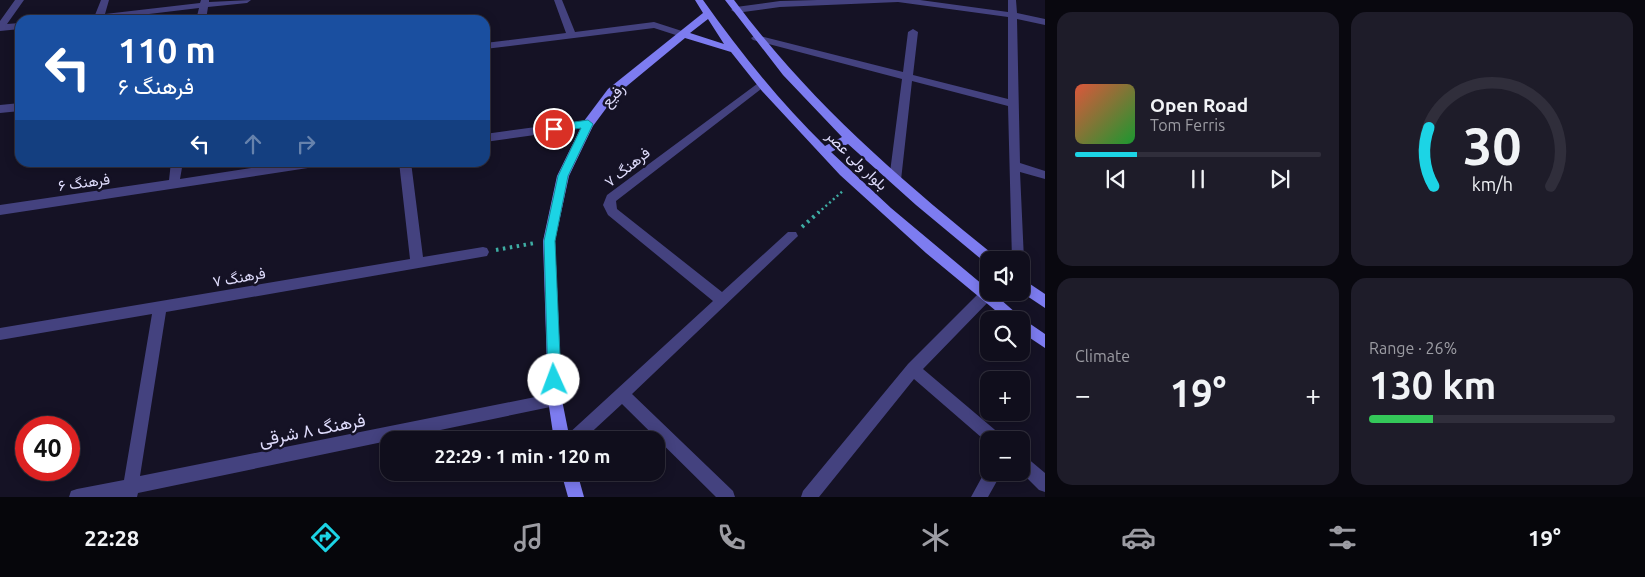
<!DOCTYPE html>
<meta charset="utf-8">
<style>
:root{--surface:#100e1c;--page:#1e1c29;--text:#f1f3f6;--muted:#9c9ca3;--line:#302e3b;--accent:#1cd4e5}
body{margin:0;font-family:Ubuntu,Vazirmatn,sans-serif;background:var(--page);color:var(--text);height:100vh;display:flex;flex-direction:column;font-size:19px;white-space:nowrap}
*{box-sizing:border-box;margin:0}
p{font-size:16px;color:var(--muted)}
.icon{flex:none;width:28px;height:28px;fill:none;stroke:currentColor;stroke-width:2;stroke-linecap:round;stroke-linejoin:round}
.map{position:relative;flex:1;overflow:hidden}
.side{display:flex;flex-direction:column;gap:12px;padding:12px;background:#09080f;width:600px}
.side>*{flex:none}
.top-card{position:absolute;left:15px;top:15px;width:475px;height:152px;border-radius:15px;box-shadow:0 2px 12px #0003,0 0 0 1px var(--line);background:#1a4fa0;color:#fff;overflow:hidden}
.fabs{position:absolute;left:980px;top:251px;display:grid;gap:10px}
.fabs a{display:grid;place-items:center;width:50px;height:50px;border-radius:10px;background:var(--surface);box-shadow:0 2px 12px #0003,0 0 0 1px var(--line);font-size:25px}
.speed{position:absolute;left:15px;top:416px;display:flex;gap:10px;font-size:25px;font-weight:700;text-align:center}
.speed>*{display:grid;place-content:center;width:65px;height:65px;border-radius:50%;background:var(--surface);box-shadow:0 2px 12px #0003,0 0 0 1px var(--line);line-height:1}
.speed .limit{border:8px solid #d22;background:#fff;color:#111}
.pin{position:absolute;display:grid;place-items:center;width:42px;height:42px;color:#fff;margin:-21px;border:2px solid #fff;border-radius:50%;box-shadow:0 1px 5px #0007}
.me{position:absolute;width:55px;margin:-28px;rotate:358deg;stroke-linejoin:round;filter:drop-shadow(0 0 4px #0008)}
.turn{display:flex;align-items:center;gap:18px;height:105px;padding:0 20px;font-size:22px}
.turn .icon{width:65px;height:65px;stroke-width:2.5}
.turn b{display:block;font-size:35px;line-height:42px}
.lanes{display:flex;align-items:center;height:48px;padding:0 20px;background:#0003;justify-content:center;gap:25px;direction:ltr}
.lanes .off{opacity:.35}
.big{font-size:38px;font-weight:700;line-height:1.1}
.side .card{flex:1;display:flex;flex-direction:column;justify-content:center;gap:8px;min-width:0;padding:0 18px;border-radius:15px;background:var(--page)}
.side .dial{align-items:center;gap:0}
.dial svg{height:130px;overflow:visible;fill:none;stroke:var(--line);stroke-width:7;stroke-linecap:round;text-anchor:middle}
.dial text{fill:var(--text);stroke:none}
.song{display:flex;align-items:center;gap:15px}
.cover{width:60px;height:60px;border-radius:8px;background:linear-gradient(135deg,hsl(10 70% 55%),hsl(130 70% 35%))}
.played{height:5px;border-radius:2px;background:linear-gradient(90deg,var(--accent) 25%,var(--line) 25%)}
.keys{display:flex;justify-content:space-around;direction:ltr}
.heat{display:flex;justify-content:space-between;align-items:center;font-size:28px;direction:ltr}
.charge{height:8px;border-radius:4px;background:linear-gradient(90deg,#34c759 26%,var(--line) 0)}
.side .tiles{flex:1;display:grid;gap:12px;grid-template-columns:repeat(2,1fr)}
.trip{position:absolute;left:380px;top:431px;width:285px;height:50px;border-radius:15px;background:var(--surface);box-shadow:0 2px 12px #0003,0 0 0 1px var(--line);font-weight:700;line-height:50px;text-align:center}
.tabs{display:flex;height:80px;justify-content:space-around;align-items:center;background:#06060b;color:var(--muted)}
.tabs .icon{width:35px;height:35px}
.tabs .active{color:var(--accent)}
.tabs b{font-size:22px;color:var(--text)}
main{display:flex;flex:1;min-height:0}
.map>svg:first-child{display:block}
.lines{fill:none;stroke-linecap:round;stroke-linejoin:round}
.path-far1{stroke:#3eaca3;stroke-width:2.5;stroke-dasharray:2 3;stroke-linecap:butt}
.path{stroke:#3eaca3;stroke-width:4;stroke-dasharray:2.5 4.5;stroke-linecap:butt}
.street{fill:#44427f;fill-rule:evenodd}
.secondary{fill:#7d7cf0;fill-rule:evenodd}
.route{fill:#1cd4e5;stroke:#128a95}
.labels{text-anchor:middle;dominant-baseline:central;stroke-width:5;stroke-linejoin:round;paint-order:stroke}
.street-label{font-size:15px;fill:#dedbfb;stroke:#151225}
.near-street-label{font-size:18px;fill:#dedbfb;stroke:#151225}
</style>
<main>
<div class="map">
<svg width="1045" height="497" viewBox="0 0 1045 497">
<rect width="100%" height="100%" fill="#151225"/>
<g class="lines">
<!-- path-far1 -->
<polyline class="path-far1" points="818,213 844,190"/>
<!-- path -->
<g class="path">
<polyline points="802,227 819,212"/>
<polyline points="496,250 535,243"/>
</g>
<!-- street -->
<g class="street">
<polygon points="15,0 24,0 7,24 20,23 20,29 0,31 0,21"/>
<polygon points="101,0 109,0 105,14 200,3 201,0 209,0 209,2 251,0 247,3 208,7 206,20 196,20 199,8 99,20 69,20 74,17 95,15"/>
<polygon points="554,0 562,0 575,32 654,22 685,32 687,34 682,37 654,28 485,49 485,43 566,33"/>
<polygon points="817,0 920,0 1008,12 1008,0 1016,0 1017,13 1045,19 1045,25 1017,19 1020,163 1045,171 1045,179 1020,172 1024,260 1022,264 1021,260 1012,260 1008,106 912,81 901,180 895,184 889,180 902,79 753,40 751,38 756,35 903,72 908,32 913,29 918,32 913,75 1008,99 1008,17 898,2 780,7 736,13 731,10 736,7 780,1"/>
<polygon points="761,81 766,84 765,86 616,201 617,209 722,292 788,232 796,232 798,236 632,394 733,491 735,497 716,497 622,404 583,440 564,440 567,435 713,301 608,215 603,205 607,195"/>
<polygon points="20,103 20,111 0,113 0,105"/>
<polygon points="588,120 592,121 593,124 592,127 485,142 485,134"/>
<polygon points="171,162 183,162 180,179 289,162 326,162 321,166 0,215 0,205 169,180"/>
<polygon points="399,162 411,162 423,257 483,247 487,248 489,252 487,256 166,312 140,476 555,393 560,395 562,400 560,405 138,493 137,497 69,497 71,491 77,489 124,480 152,314 0,340 0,328 410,259"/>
<polygon points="986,289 993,295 991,299 923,369 1001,435 1004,440 989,440 989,444 914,379 819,497 801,497 803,491 908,364 981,291"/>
<polygon points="1021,454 1026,457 1045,473 1045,492 1039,490 1021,472"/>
<polygon points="988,466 989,472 1002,472 988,497 971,497"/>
</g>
<!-- secondary -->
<g class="secondary">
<path d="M 695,0 L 703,0 C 740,52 779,101 825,146 L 842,137 L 783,75 L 725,0 L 734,0 C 809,101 898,178 995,256 L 997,260 L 989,260 L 989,265 L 987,264 L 916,205 L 848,144 L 831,152 L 891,208 L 989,290 L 989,292 L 992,292 L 1023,319 L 1045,334 L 1045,348 L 1021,332 L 1021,320 L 1007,320 L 926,253 L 840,175 L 762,91 L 731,52 L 685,38 L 616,95 L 593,126 L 569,176 L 555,241 L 562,400 L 570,440 L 554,440 L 548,400 L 543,241 L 557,176 L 584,121 L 608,89 L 703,13 ZM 708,19 L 724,44 L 690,33 Z"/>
<polygon points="1021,278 1045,294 1045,308 1021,292"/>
<polygon points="561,472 577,472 584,497 568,497"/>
</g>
</g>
<!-- route -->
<polygon class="route" points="588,120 593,124 568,176 555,241 561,380 559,385 554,387 550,385 548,380 544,241 558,176 581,128 554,132 549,129 554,125"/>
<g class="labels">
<!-- street labels -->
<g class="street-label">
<text transform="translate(613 95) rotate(-47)">رفیع</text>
<text transform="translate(857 160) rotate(44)">بلوار ولی عصر</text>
<text transform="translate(627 167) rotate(-39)">فرهنگ ۷</text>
<text transform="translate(84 182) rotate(-8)">فرهنگ ۶</text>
<text transform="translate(239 277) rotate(-10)">فرهنگ ۷</text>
</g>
<!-- near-street labels -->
<g class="near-street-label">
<text transform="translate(312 429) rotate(-11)">فرهنگ ۸ شرقی</text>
</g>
</g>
</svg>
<div class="fabs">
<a><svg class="icon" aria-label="sound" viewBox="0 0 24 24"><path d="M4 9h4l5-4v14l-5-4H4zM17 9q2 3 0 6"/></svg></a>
<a><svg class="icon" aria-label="search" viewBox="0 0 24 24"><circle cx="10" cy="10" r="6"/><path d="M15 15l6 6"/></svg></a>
<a>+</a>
<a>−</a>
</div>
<div class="speed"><div class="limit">40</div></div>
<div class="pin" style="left:554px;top:129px;background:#d93025"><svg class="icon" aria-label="arrive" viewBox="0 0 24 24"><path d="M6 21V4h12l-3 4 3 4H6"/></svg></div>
<svg class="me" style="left:554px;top:380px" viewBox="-20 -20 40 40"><circle r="19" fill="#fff"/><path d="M0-13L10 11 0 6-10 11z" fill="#1cd4e5"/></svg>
<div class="trip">22:29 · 1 min · 120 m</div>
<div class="top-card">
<div class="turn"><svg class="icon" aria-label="left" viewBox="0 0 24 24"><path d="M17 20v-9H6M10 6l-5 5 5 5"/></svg><div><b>110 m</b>فرهنگ ۶</div></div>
<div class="lanes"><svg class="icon" aria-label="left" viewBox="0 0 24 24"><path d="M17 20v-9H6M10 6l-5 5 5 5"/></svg><svg class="icon off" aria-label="ahead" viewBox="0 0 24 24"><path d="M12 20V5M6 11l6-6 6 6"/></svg><svg class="icon off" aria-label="right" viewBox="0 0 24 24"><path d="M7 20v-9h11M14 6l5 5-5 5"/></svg></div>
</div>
</div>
<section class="side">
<div class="tiles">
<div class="card">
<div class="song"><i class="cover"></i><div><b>Open Road</b><p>Tom Ferris</p></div></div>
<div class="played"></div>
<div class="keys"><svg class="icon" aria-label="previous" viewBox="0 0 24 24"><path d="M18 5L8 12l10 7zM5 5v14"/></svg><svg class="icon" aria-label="pause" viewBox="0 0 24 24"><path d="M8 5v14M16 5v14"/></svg><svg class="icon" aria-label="next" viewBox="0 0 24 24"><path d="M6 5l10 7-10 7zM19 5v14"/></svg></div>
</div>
<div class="card dial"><svg viewBox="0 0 100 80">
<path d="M14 69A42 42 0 1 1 86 69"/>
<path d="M14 69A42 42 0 0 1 11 33" stroke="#1cd4e5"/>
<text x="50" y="56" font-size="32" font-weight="700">30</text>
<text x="50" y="72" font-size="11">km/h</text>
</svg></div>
<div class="card"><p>Climate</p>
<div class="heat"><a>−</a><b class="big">19°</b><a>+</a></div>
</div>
<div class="card"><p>Range · 26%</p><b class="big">130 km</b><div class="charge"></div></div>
</div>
</section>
</main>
<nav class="tabs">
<b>22:28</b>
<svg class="icon active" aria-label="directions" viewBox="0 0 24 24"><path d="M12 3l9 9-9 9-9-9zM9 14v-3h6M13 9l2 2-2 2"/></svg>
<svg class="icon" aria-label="music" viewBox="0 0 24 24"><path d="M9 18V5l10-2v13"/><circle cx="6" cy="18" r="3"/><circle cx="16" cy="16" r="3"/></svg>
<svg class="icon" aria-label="phone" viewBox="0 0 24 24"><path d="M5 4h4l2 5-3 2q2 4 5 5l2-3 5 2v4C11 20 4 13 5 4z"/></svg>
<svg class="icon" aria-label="climate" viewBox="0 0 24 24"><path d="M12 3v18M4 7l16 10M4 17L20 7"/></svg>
<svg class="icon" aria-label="car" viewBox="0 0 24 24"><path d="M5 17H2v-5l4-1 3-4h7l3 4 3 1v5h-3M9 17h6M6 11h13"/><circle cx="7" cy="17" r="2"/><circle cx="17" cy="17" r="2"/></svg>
<svg class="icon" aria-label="filters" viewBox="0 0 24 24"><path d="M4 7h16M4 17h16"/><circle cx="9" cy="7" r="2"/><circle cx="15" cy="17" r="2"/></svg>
<b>19°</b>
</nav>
